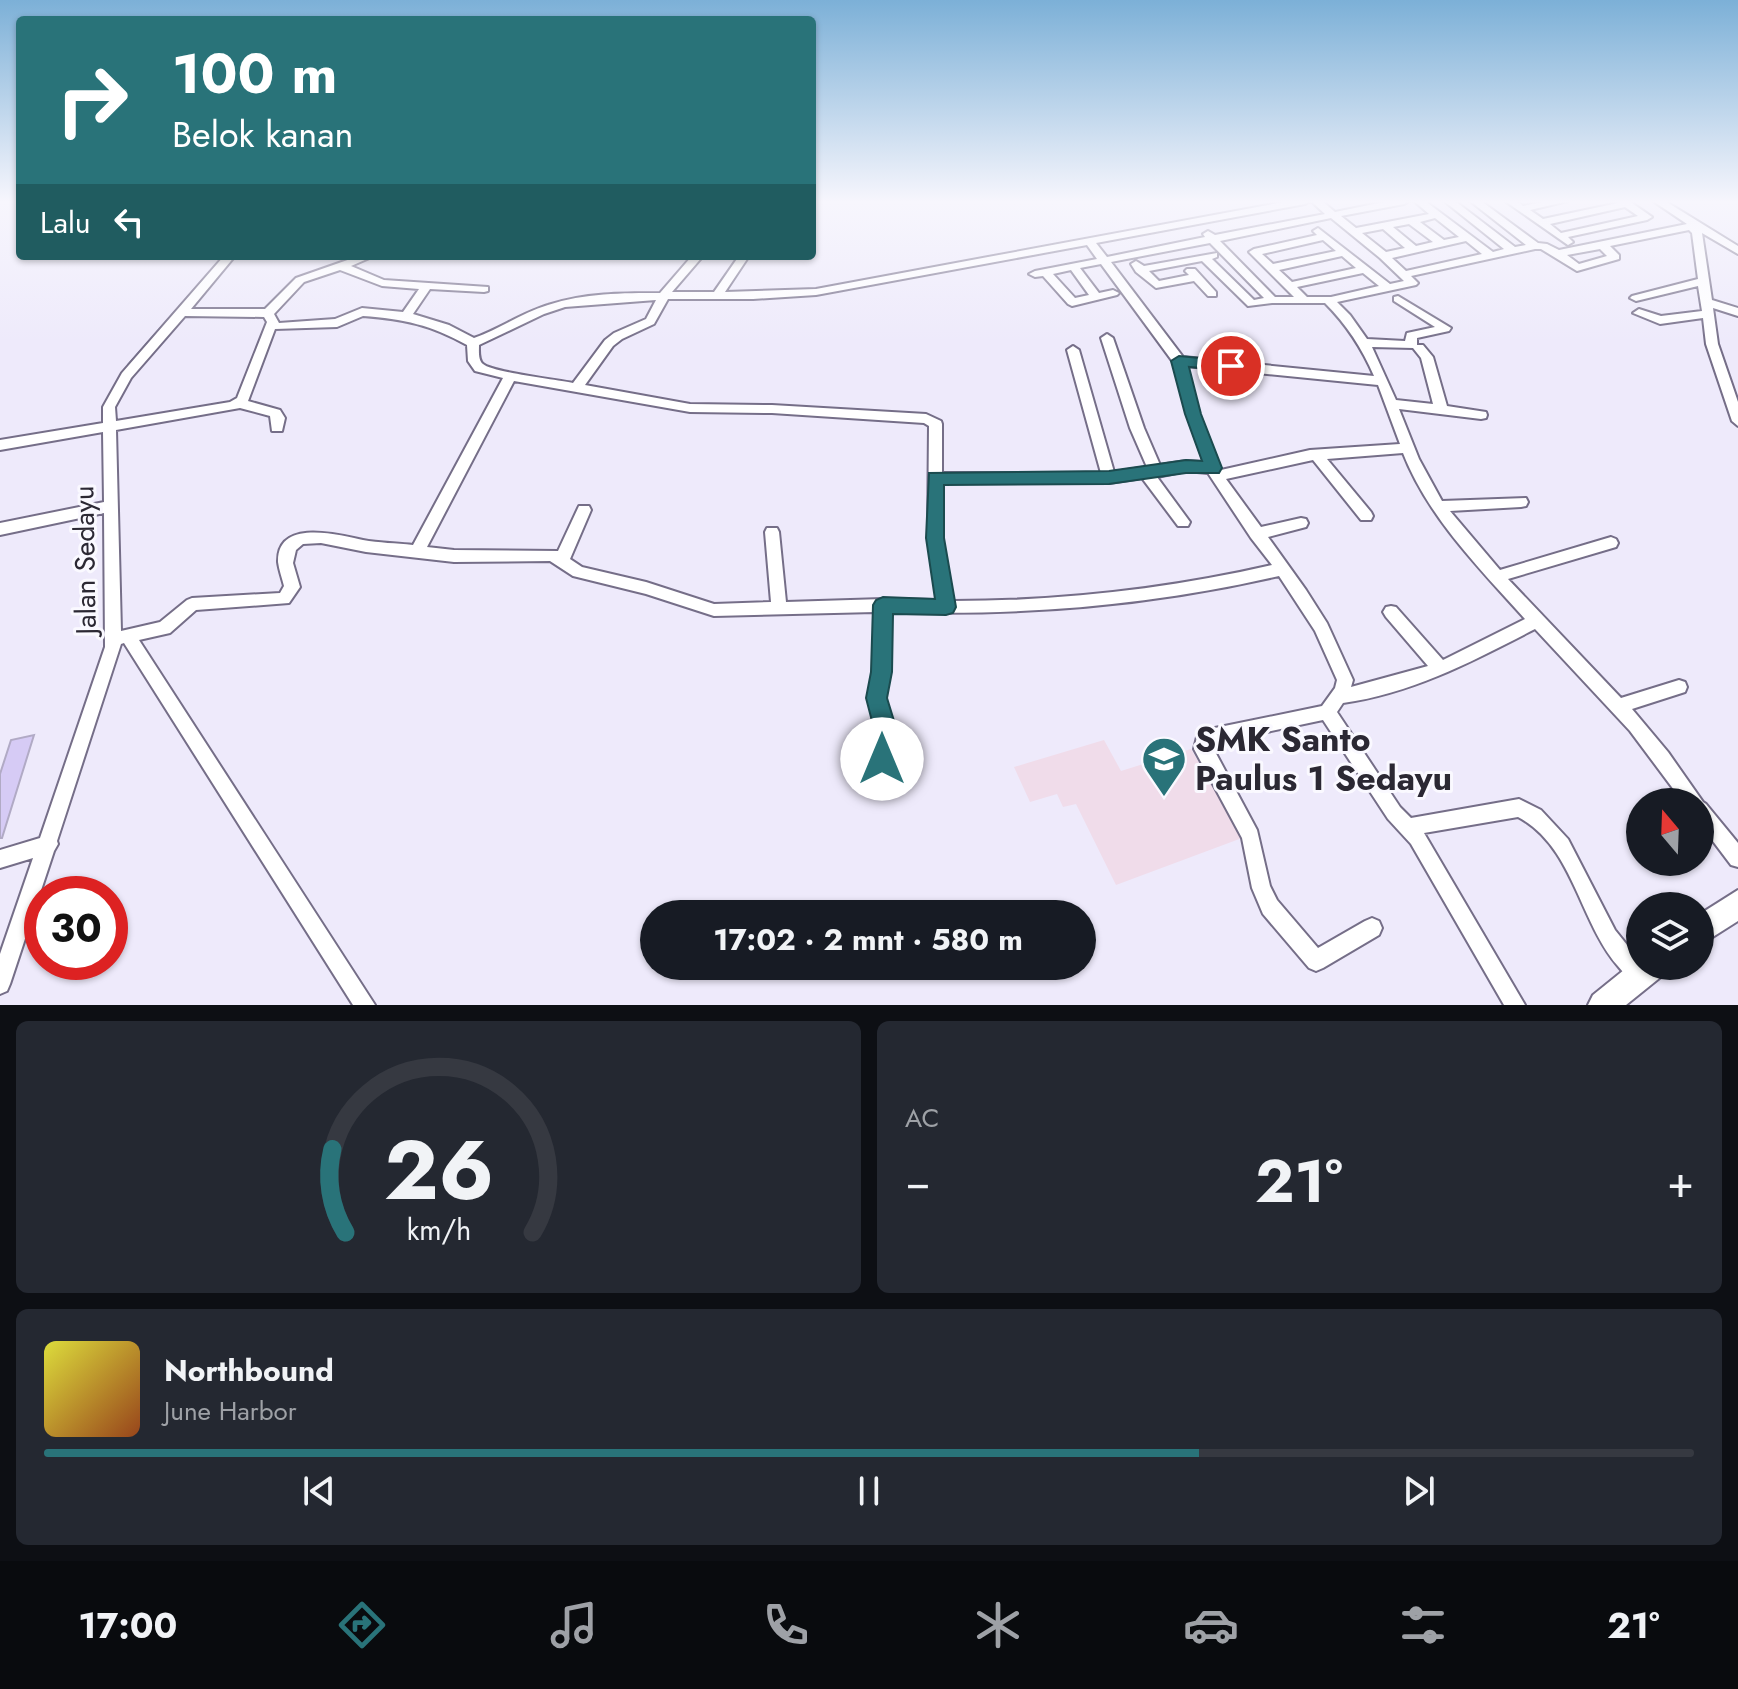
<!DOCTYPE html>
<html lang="id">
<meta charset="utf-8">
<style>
:root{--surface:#171b24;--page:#242831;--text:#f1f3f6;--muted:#9ea1a6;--line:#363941;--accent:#297379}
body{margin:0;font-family:Jost,sans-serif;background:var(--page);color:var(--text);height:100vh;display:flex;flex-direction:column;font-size:30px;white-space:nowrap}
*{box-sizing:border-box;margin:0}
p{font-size:26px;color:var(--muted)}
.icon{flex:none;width:44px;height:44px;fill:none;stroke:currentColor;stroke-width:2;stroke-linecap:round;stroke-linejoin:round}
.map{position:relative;height:1005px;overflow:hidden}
.panel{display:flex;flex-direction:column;gap:16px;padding:16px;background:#0d0f14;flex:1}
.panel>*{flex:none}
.guide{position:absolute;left:16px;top:16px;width:800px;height:244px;border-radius:8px;box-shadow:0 2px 6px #0004;background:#297379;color:#fff;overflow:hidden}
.needle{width:52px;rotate:341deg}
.fabs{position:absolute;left:1626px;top:788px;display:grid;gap:16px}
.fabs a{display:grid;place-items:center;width:88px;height:88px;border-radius:50%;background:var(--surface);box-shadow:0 2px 6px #0004;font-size:40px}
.speed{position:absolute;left:24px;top:876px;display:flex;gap:16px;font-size:40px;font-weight:700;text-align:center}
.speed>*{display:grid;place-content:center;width:104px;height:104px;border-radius:50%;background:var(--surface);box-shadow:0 2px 6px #0004;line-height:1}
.speed .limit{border:12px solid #d22;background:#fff;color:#111}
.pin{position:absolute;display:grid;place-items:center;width:68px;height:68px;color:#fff;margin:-34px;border:4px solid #fff;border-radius:50%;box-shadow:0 2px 8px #0007}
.me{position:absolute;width:88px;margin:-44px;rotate:0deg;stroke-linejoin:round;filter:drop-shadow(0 0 6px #0008)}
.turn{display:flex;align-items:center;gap:28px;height:168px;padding:0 24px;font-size:36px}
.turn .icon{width:104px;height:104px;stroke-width:2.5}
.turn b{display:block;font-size:56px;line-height:68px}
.then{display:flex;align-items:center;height:76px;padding:0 24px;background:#0003;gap:16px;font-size:30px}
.big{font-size:60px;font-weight:700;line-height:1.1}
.panel .widget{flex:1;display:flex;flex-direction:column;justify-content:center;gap:12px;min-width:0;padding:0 28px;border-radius:12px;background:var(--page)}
.panel .dial{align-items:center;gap:0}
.dial svg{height:208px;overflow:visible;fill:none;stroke:var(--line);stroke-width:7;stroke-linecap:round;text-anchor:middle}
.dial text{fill:var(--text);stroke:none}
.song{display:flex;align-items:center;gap:24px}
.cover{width:96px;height:96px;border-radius:12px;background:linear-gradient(135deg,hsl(60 70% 55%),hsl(20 70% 35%))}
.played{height:8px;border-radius:4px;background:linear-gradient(90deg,var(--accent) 70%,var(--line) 70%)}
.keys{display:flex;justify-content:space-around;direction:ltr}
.heat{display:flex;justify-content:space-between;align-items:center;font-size:44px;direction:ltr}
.panel .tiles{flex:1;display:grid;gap:16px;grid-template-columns:1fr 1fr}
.widget:last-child{grid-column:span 2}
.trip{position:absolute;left:640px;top:900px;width:456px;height:80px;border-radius:40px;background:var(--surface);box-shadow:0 2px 6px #0004;font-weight:700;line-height:80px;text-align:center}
.dock{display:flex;height:128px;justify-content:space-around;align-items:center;background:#090b0e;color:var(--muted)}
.dock .icon{width:56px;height:56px}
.dock .active{color:var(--accent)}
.dock b{font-size:36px;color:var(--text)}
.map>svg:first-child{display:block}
.education{fill:#f0dcea}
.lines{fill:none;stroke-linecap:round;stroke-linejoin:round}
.stream{stroke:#638294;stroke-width:2}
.building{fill:#d6cbf5;stroke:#b1aac5;stroke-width:2}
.minor-casing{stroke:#756e88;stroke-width:4}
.highway-casing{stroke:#756e88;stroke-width:4}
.minor{fill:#fff;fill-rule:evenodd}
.highway{fill:#fff;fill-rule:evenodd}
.route{fill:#297379;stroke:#1b4b4f;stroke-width:2}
.labels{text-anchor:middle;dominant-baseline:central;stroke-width:6;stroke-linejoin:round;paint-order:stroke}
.street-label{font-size:28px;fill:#2b2833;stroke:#faf9ff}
.near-poi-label{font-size:34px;font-weight:bold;fill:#2b2833;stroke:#faf9ff;text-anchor:start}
</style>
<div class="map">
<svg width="1738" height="1005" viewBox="0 0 1738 1005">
<rect width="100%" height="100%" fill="#eeeafb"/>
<!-- education -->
<polygon class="education" points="1104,740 1121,771 1191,749 1242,838 1116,885 1076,804 1063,807 1057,794 1030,802 1014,767"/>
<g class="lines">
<!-- stream -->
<polyline class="stream" points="128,365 224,256"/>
</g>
<!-- building -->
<polygon class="building" points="34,735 2,838 0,838 0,774 11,740"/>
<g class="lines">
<!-- minor casing -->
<g class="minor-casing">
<g id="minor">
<path d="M 1289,201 L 1310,201 L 1305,204 L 1096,243 L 1107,257 L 1205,237 L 1203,234 L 1208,231 L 1215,235 L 1325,214 L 1311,201 L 1322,201 L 1335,212 L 1389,201 L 1409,201 L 1404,204 L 1341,216 L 1356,228 L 1429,214 L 1414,201 L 1425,201 L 1493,252 L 1504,249 L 1444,201 L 1455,201 L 1515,247 L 1526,245 L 1470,201 L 1481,201 L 1538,243 L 1547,244 L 1559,250 L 1687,224 L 1653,201 L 1665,201 L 1738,246 L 1738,254 L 1702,233 L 1712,300 L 1738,308 L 1738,316 L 1713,308 L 1718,344 L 1738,402 L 1738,426 L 1732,421 L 1706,344 L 1703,318 L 1660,324 L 1633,313 L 1639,309 L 1661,316 L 1702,311 L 1698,286 L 1636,301 L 1630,298 L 1632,296 L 1698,279 L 1692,233 L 1689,230 L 1610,246 L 1619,255 L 1619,259 L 1577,271 L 1541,249 L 1535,249 L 1411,276 L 1418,283 L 1416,285 L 1337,302 L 1350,315 L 1367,339 L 1405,341 L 1407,333 L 1435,327 L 1394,301 L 1394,297 L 1398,296 L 1451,328 L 1449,331 L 1417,338 L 1417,345 L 1423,345 L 1433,357 L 1447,406 L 1486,412 L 1487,415 L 1486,418 L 1481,419 L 1399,409 L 1419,459 L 1442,501 L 1526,498 L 1528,502 L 1526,506 L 1521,507 L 1450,511 L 1500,570 L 1611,537 L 1616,539 L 1618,543 L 1616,547 L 1508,579 L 1621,698 L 1679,680 L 1685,682 L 1687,687 L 1685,692 L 1632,709 L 1668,752 L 1703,802 L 1706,804 L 1738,843 L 1738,867 L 1731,865 L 1700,824 L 1700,802 L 1683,802 L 1630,731 L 1535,629 C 1473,661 1413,693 1343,703 L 1337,712 L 1400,807 L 1411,818 L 1519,799 L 1541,810 L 1568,839 L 1615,930 L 1640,961 L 1640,966 L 1647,968 L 1650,975 L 1647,982 L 1640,985 C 1630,981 1624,973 1617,965 C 1579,920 1573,846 1518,817 L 1424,833 L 1525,1005 L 1504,1005 L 1411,844 L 1388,819 L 1323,720 L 1215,743 L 1212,746 L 1257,830 L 1270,886 L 1277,900 L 1318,948 L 1365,921 L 1372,918 L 1379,921 L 1382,928 L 1379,935 L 1323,968 L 1316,971 L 1309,968 L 1263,914 L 1252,888 L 1242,838 L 1194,749 L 1197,737 L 1205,730 L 1322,706 L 1335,688 L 1337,680 L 1315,631 L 1279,576 C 1149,606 1024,616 891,612 L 889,672 L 885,698 L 892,734 L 888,765 L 882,767 L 876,765 L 873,759 L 876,734 L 869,698 L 873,672 L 875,612 L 714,616 L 646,594 L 573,576 L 550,561 L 454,562 L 366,552 L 321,543 L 303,544 L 296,550 L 293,563 L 300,587 L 289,603 L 196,610 L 170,633 L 139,640 L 375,1005 L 353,1005 L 124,643 L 121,644 L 57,841 L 58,844 L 54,851 L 10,984 L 7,991 L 0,994 L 0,954 L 33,858 L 0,868 L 0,850 L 40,838 L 105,647 L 104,513 L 0,535 L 0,523 L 104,502 L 103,432 L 0,450 L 0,440 L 103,423 L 103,407 L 122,373 L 224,256 L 235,256 L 191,309 L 265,309 L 296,278 L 359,256 L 374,256 L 351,266 L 384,280 L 488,287 L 488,291 L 484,292 L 430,289 L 413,314 L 449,325 L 474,338 C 499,329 522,313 548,305 C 584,293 623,293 660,293 L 692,256 L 703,256 L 672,292 L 714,292 L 739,256 L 749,256 L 725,292 L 816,289 ZM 1331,218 L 1380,258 L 1404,281 L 1390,284 L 1318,228 L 1313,231 L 1317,235 L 1254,249 L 1249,252 L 1294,297 L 1275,297 L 1220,241 ZM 1435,218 L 1459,237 L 1444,240 L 1420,222 ZM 1409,224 L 1433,242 L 1416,246 L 1393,227 ZM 1383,229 L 1405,248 L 1386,252 L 1362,233 ZM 1323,240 L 1336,251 L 1273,264 L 1262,254 ZM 1466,241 L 1482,254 L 1406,271 L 1392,258 ZM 1210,243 L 1264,298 L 1254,300 L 1212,259 L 1217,257 L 1217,253 L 1144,266 L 1136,261 L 1131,264 L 1136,272 L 1156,288 L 1194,281 L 1208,296 L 1216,296 L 1216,292 L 1195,269 L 1187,269 L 1185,271 L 1189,275 L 1159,281 L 1149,271 L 1202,261 L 1248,306 L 1272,303 L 1325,303 C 1347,325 1362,348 1374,376 L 1183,357 L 1111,262 ZM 1087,245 L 1097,259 L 1035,271 L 1029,274 L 1035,277 L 1043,276 L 1068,304 L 1072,306 L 1117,295 L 1119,293 L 1113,290 L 1099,293 L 1080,268 L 1101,264 L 1173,362 L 1187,414 L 1204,462 L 1186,461 L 1160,465 L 1144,428 L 1113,338 L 1107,334 L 1101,338 L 1130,428 L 1147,467 L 1114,472 L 1079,350 L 1073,346 L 1067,350 L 1101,473 L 942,473 L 942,424 L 941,421 L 926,414 L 772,405 L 690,404 L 585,385 L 613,346 L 622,339 L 654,324 L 668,299 L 753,299 L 816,295 ZM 1600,249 L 1607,256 L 1579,264 L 1567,255 ZM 1342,256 L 1356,268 L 1292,282 L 1279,270 ZM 340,270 L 382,286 L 419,289 L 403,312 L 362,308 L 335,319 L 279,323 L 274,314 L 304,282 ZM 1071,270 L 1089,295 L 1075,298 L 1053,274 ZM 1363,273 L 1379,286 L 1331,297 L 1307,297 L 1297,287 ZM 656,300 L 646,319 L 614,333 L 605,340 L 573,383 C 558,380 491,372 483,364 C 478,360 479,351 479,345 L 544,314 L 565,307 ZM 185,316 L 264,317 L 267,322 L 237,398 L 230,402 L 116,421 L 115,407 L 131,378 ZM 363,316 C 404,319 431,325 467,345 L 468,361 L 475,371 L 503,378 L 413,545 C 396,543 379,543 363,540 C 339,535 277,518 278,562 C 279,570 282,578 284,586 L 280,593 L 192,598 L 187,600 L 160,622 L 121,631 L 116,430 L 240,408 L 270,416 L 272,431 L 282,431 L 285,418 L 280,410 L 248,401 L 275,329 L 337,327 ZM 1372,347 L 1413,348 L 1421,358 L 1433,404 L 1396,400 ZM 1186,366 L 1378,385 L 1400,444 L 1310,450 L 1221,470 L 1199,414 ZM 514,381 L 690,412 L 772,413 L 924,423 L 929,426 L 928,538 L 937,600 L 883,599 L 786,602 L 779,532 L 777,528 L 767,528 L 765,532 L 771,602 L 714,604 L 646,582 L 582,567 L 570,559 L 591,510 L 589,506 L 579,506 L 558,551 L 454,550 L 427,547 ZM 1403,453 C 1428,517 1480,569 1525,619 L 1443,660 L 1396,607 L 1391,606 L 1386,607 L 1383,612 L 1386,617 L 1428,666 L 1351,687 L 1353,680 L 1327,623 L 1306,590 L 1268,537 L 1306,527 L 1308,523 L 1306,519 L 1301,518 L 1261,527 L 1226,479 L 1313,460 L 1361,520 L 1371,520 L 1373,516 L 1371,512 L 1327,459 ZM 1186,471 L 1208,473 L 1251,538 L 1272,565 C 1167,589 1061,601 953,601 L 942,538 L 942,483 L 1109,483 L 1142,478 L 1178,526 L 1188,526 L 1190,522 L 1157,477 Z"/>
<path d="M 1505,201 L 1517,201 L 1523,206 L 1547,201 L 1568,201 L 1530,210 L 1543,219 L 1618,203 L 1617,201 L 1629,201 L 1652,217 L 1647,220 L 1568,237 L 1573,242 L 1568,245 ZM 1625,207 L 1638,216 L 1561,233 L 1550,224 Z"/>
</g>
</g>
<!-- highway casing -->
<g class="highway-casing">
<g id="highway">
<polygon points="1738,890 1738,921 1700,945 1700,914"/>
<polygon points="1640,957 1640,966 1666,966 1662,976 1626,1005 1588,1005 1593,995"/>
</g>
</g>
<!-- minor -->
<use href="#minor" class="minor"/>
<!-- highway -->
<use href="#highway" class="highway"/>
</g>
<!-- sky -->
<linearGradient id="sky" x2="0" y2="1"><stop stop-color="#7cb0d7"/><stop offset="0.59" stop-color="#f7f6fd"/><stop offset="1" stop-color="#f7f6fd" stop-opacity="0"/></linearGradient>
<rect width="1738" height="342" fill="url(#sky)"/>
<!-- route -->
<polygon class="route" points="1179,356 1231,361 1239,366 1231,371 1189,367 1201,414 1222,468 1219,473 1186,473 1109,484 944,485 944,538 956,607 953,613 946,615 893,614 892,672 887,698 894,721 894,759 890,766 882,770 874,766 871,759 872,721 866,698 871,672 873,605 876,600 883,597 935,599 926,538 929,473 1109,471 1186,460 1202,461 1185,414 1171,361"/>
<!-- icons -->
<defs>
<g id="school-pin" transform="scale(2.3)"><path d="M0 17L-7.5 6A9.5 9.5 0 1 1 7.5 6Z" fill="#297379" stroke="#faf9ff"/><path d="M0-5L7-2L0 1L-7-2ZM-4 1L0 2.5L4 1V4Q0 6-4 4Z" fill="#fff"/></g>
</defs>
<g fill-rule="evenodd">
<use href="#school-pin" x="1164" y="759"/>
</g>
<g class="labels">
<!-- street labels -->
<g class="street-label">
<text transform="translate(85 560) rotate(-91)">Jalan Sedayu</text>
</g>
<!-- near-poi labels -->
<g class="near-poi-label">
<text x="1195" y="739">SMK Santo<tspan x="1195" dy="39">Paulus 1 Sedayu</tspan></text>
</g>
</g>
</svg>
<div class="fabs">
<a><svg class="needle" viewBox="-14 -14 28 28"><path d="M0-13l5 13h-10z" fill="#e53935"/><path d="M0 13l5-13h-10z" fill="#9ea1a6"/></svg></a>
<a><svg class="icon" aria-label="layers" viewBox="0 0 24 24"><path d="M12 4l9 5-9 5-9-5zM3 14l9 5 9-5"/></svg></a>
</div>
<div class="speed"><div class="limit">30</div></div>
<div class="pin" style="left:1231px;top:366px;background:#d93025"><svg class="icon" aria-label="arrive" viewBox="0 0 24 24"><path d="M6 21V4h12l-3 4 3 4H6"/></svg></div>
<svg class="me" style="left:882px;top:759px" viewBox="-20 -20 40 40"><circle r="19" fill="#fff"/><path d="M0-13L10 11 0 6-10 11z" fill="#297379"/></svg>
<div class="trip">17:02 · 2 mnt · 580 m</div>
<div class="guide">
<div class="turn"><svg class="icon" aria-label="right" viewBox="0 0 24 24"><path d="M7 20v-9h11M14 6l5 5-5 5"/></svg><div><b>100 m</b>Belok kanan</div></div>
<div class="then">Lalu<svg class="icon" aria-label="left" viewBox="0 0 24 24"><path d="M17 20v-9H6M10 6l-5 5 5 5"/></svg></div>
</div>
</div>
<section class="panel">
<div class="tiles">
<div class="widget dial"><svg viewBox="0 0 100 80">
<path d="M14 69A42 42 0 1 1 86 69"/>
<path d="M14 69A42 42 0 0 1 9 37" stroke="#297379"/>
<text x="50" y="56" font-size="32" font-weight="700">26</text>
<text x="50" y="72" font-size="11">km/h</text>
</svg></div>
<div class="widget"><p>AC</p>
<div class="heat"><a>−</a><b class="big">21°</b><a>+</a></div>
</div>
<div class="widget">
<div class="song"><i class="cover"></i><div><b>Northbound</b><p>June Harbor</p></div></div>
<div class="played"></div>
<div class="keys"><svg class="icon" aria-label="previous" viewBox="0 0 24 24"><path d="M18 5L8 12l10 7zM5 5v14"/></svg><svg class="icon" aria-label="pause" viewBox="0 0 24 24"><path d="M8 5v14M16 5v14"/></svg><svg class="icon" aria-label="next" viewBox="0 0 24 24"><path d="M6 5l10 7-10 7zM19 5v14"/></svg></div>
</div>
</div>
</section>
<nav class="dock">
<b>17:00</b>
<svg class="icon active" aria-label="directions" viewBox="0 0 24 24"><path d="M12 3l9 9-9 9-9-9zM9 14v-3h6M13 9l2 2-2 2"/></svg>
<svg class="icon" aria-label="music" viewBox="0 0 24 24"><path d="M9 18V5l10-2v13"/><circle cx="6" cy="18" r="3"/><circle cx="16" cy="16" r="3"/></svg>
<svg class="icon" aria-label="phone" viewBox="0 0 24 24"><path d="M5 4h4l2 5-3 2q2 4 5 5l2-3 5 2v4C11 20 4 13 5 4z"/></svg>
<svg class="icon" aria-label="climate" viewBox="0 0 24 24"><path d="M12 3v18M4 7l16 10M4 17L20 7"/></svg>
<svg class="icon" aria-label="car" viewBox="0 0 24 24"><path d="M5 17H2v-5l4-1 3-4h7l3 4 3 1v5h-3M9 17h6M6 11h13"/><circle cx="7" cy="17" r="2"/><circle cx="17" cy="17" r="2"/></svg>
<svg class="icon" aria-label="filters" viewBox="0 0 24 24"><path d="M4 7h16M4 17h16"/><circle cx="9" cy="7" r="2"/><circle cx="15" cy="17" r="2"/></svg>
<b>21°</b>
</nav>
